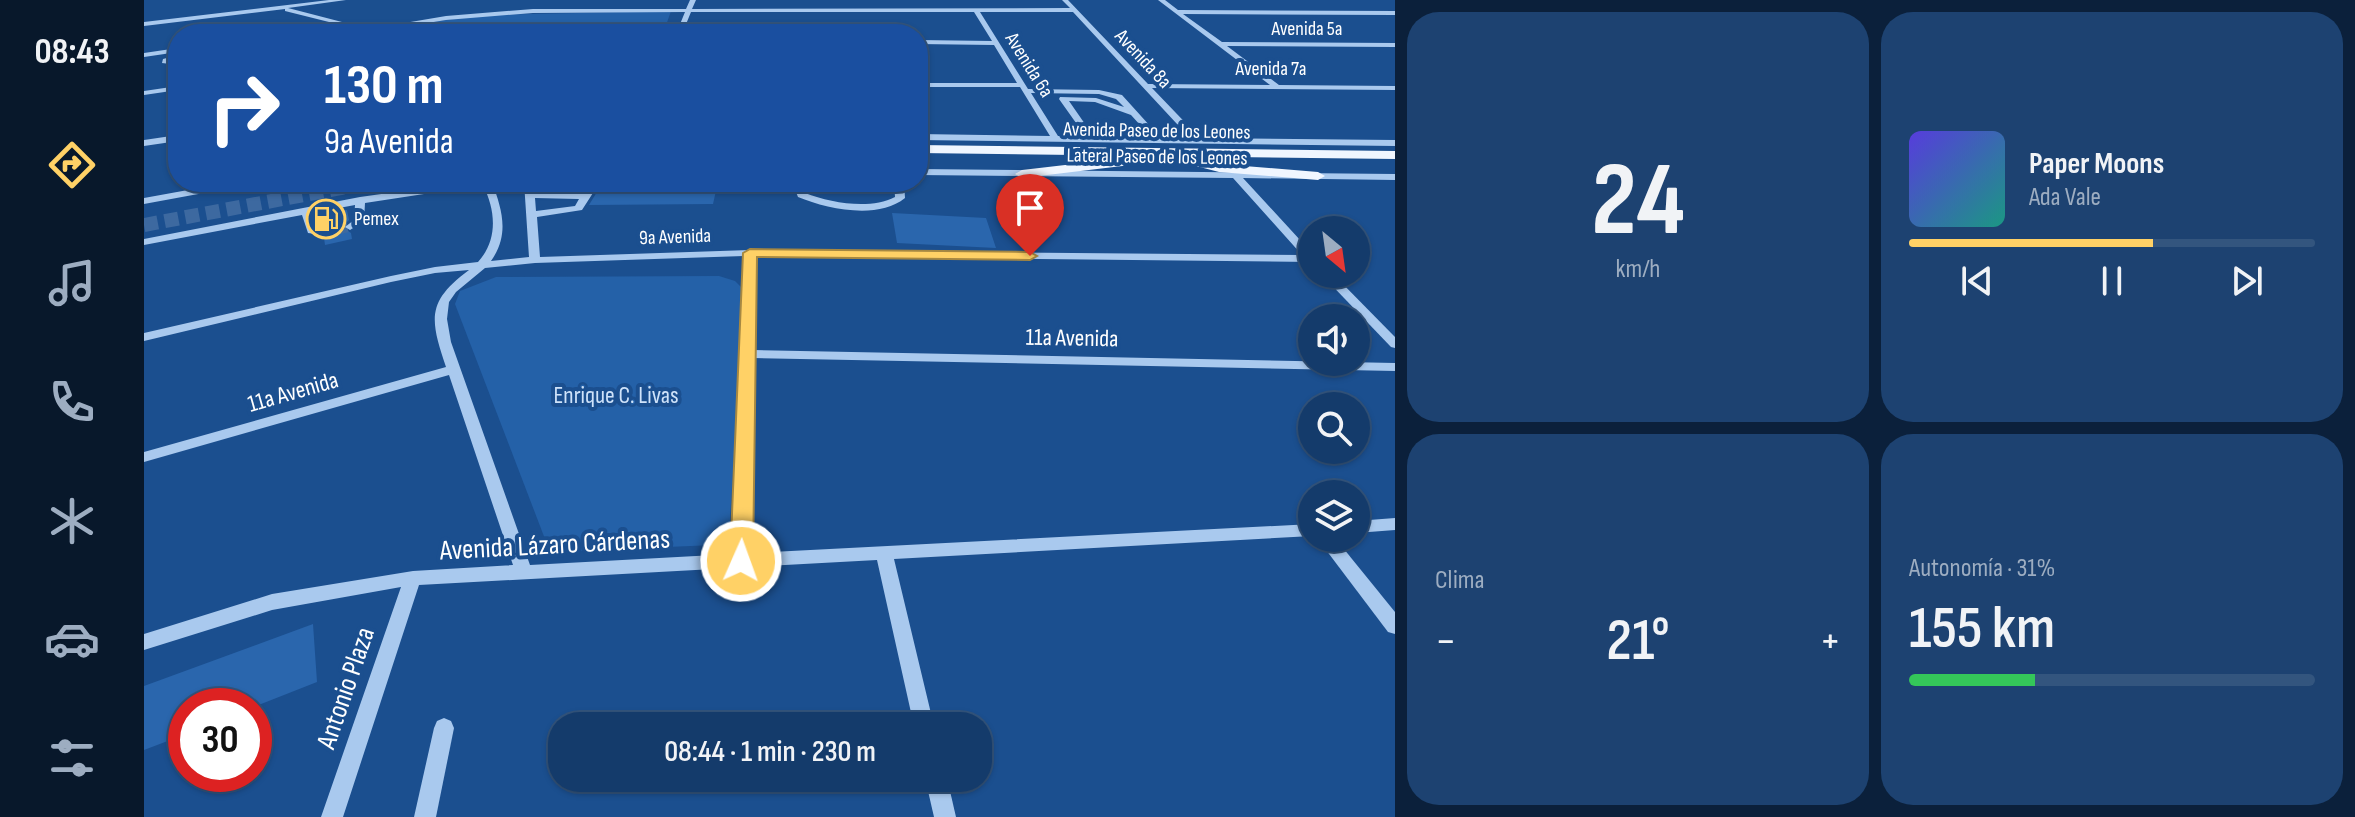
<!DOCTYPE html>
<html lang="es">
<meta charset="utf-8">
<style>
:root{--surface:#143b6b;--page:#1d4271;--text:#f1f3f6;--muted:#9dadc1;--line:#33557e;--accent:#ffd166}
body{margin:0;font-family:"Sofia Sans Condensed",sans-serif;background:var(--page);color:var(--text);height:100vh;display:flex;flex-direction:column;font-size:30px;white-space:nowrap}
*{box-sizing:border-box;margin:0}
p{font-size:26px;color:var(--muted)}
.icon{flex:none;width:44px;height:44px;fill:none;stroke:currentColor;stroke-width:2;stroke-linecap:round;stroke-linejoin:round}
.map{position:relative;flex:1;overflow:hidden}
.side{display:flex;flex-direction:column;gap:12px;padding:12px;background:#0b203b;width:960px}
.side>*{flex:none}
.top-card{position:absolute;left:24px;top:24px;width:760px;height:168px;border-radius:32px;box-shadow:0 2px 6px #0004,0 0 0 2px var(--line);background:#1a4fa0;color:#fff;overflow:hidden}
.needle{width:52px;rotate:151deg}
.fabs{position:absolute;left:1154px;top:216px;display:grid;gap:16px}
.fabs a{display:grid;place-items:center;width:72px;height:72px;border-radius:50%;background:var(--surface);box-shadow:0 2px 6px #0004,0 0 0 2px var(--line);font-size:40px}
.speed{position:absolute;left:24px;top:688px;display:flex;gap:16px;font-size:40px;font-weight:700;text-align:center}
.speed>*{display:grid;place-content:center;width:104px;height:104px;border-radius:50%;background:var(--surface);box-shadow:0 2px 6px #0004,0 0 0 2px var(--line);line-height:1}
.speed .limit{border:12px solid #d22;background:#fff;color:#111}
.pin{position:absolute;display:grid;place-items:center;width:68px;height:68px;color:#fff;margin:-82px -34px;border-radius:50% 50% 50% 0;rotate:-45deg;box-shadow:0 0 8px #0007}
.pin .icon{rotate:45deg}
.me{position:absolute;width:88px;margin:-44px;rotate:2deg;stroke-linejoin:round;filter:drop-shadow(0 0 6px #0008)}
.turn{display:flex;align-items:center;gap:28px;height:168px;padding:0 24px;font-size:36px}
.turn .icon{width:104px;height:104px;stroke-width:2.5}
.turn b{display:block;font-size:56px;line-height:68px}
.big{font-size:60px;font-weight:600;line-height:1.1}
.side .tile{flex:1;display:flex;flex-direction:column;justify-content:center;gap:12px;min-width:0;padding:0 28px;border-radius:32px;background:var(--page)}
.side .dial{align-items:center;gap:0}
.dial b{font-size:104px;line-height:1}
.song{display:flex;align-items:center;gap:24px}
.cover{width:96px;height:96px;border-radius:12px;background:linear-gradient(135deg,hsl(250 70% 55%),hsl(170 70% 35%))}
.played{height:8px;border-radius:4px;background:linear-gradient(90deg,var(--accent) 60%,var(--line) 60%)}
.keys{display:flex;justify-content:space-around;direction:ltr}
.heat{display:flex;justify-content:space-between;align-items:center;font-size:44px;direction:ltr}
.charge{height:12px;border-radius:6px;background:linear-gradient(90deg,#34c759 31%,var(--line) 0)}
.side .tiles{flex:1;display:grid;gap:12px;grid-template-columns:repeat(2,1fr)}
.trip{position:absolute;left:404px;top:712px;width:444px;height:80px;border-radius:32px;background:var(--surface);box-shadow:0 2px 6px #0004,0 0 0 2px var(--line);font-weight:600;line-height:80px;text-align:center}
main{display:flex;flex:1;min-height:0}
.dock{display:flex;flex-direction:column;width:144px;justify-content:space-around;align-items:center;background:#08182b;color:var(--muted)}
.dock .icon{width:56px;height:56px}
.dock .selected{color:var(--accent)}
.dock b{font-size:36px;color:var(--text)}
.map>svg:first-child{display:block}
.green{fill:#2461a8}
.building{fill:#2a66ad}
.lines{fill:none;stroke-linecap:round;stroke-linejoin:round}
.minor-tunnel{stroke:#3d69a0;stroke-width:10;stroke-dasharray:10 5;stroke-linecap:butt}
.major-tunnel{stroke:#3d69a0;stroke-width:14;stroke-dasharray:14 7;stroke-linecap:butt}
.minor{fill:#a9c9ee;fill-rule:evenodd}
.major{fill:#f0f6ff;fill-rule:evenodd}
.route{fill:#ffd166;stroke:#a68842;stroke-width:2}
.labels{text-anchor:middle;dominant-baseline:central;stroke-width:8;stroke-linejoin:round;paint-order:stroke}
.far-street-label{font-size:20px;fill:#fff;stroke:#1b4f8f}
.far-poi-label{font-size:20px;fill:#fff;stroke:#1b4f8f;text-anchor:start}
.street-label{font-size:24px;fill:#fff;stroke:#1b4f8f}
.park-label{font-size:24px;fill:#cfe3fa;stroke:#1b4f8f}
.near-street-label{font-size:28px;fill:#fff;stroke:#1b4f8f}
</style>
<main>
<nav class="dock">
<b>08:43</b>
<svg class="icon selected" aria-label="directions" viewBox="0 0 24 24"><path d="M12 3l9 9-9 9-9-9zM9 14v-3h6M13 9l2 2-2 2"/></svg>
<svg class="icon" aria-label="music" viewBox="0 0 24 24"><path d="M9 18V5l10-2v13"/><circle cx="6" cy="18" r="3"/><circle cx="16" cy="16" r="3"/></svg>
<svg class="icon" aria-label="phone" viewBox="0 0 24 24"><path d="M5 4h4l2 5-3 2q2 4 5 5l2-3 5 2v4C11 20 4 13 5 4z"/></svg>
<svg class="icon" aria-label="climate" viewBox="0 0 24 24"><path d="M12 3v18M4 7l16 10M4 17L20 7"/></svg>
<svg class="icon" aria-label="car" viewBox="0 0 24 24"><path d="M5 17H2v-5l4-1 3-4h7l3 4 3 1v5h-3M9 17h6M6 11h13"/><circle cx="7" cy="17" r="2"/><circle cx="17" cy="17" r="2"/></svg>
<svg class="icon" aria-label="filters" viewBox="0 0 24 24"><path d="M4 7h16M4 17h16"/><circle cx="9" cy="7" r="2"/><circle cx="15" cy="17" r="2"/></svg>
</nav>
<div class="map">
<svg width="1251" height="817" viewBox="0 0 1251 817">
<rect width="100%" height="100%" fill="#1b4f8f"/>
<!-- green -->
<g class="green">
<polygon points="527,11 519,34 258,34 246,28 337,15"/>
<polygon points="575,276 591,281 600,290 585,536 570,545 406,552 311,304 316,291 352,277"/>
</g>
<!-- building -->
<g class="building">
<polygon points="459,182 574,182 569,204 445,205"/>
<polygon points="203,210 205,220 198,227 207,233 208,239 181,245 180,238 187,233 178,227 177,214"/>
<polygon points="748,213 842,218 852,248 753,243"/>
<polygon points="169,624 173,682 112,706 42,706 42,734 0,750 0,686"/>
</g>
<g class="lines">
<!-- minor-tunnel -->
<polyline class="minor-tunnel" points="179,232 206,227"/>
<!-- major-tunnel -->
<polyline class="major-tunnel" points="0,225 229,182"/>
<!-- minor -->
<g class="minor">
<path d="M 185,0 L 202,0 L 144,8 L 225,29 L 302,16 L 389,9 L 542,9 L 546,0 L 552,0 L 548,9 L 926,8 L 918,0 L 924,0 L 1004,84 L 1126,85 L 1014,0 L 1021,0 L 1034,10 L 1251,11 L 1251,15 L 1039,14 L 1078,42 L 1251,43 L 1251,47 L 1083,46 L 1135,85 L 1251,86 L 1251,90 L 1008,88 L 1056,138 L 1251,140 L 1251,146 L 774,140 L 774,134 L 906,136 L 876,87 L 774,87 L 774,83 L 873,83 L 850,45 L 774,44 L 774,40 L 848,41 L 830,12 L 547,12 L 538,34 L 532,34 L 541,12 L 389,13 L 302,20 L 234,31 L 237,34 L 206,28 L 171,34 L 154,34 L 201,26 L 141,11 L 141,9 L 0,26 L 0,22 ZM 836,12 L 929,12 L 1046,138 L 1016,137 L 978,95 L 955,90 L 884,89 ZM 887,93 L 955,94 L 972,99 L 980,107 L 952,98 L 916,97 L 915,99 L 942,137 L 914,136 ZM 925,101 L 951,102 L 987,115 L 1007,137 L 950,137 Z"/>
<polygon points="34,48 34,52 0,57 0,53"/>
<polygon points="34,55 34,59 26,61 34,61 34,65 18,63 19,59"/>
<polygon points="34,86 34,90 0,95 0,91"/>
<polygon points="34,135 34,141 0,146 0,140"/>
<path d="M 774,169 L 1251,174 L 1251,180 L 1099,178 L 1168,253 L 1168,262 L 611,256 L 610,350 L 1251,363 L 1251,371 L 609,358 L 606,553 L 1168,524 L 1168,536 L 750,559 L 790,726 L 770,726 L 733,560 L 275,585 L 199,817 L 177,817 L 257,587 L 128,610 L 0,650 L 0,634 L 128,594 L 269,571 L 369,565 L 305,375 L 0,462 L 0,452 L 302,367 C 286,319 282,302 325,270 L 291,273 L 247,282 L 0,341 L 0,333 L 247,276 L 291,267 L 334,262 C 354,240 352,211 339,185 L 221,203 L 220,221 L 206,230 L 201,227 L 210,220 L 211,205 L 168,213 L 172,228 L 184,232 L 179,235 L 164,233 L 158,215 L 0,245 L 0,239 L 216,197 L 323,182 L 348,182 C 358,210 366,234 347,261 L 385,257 L 380,182 L 390,182 L 391,192 L 439,193 L 446,182 L 456,182 L 438,210 L 393,217 L 396,257 L 606,250 L 1158,255 L 1089,178 L 774,175 ZM 391,198 L 435,199 L 431,206 L 392,211 ZM 600,256 L 589,554 L 386,565 L 307,342 L 303,319 L 305,302 L 312,292 L 341,268 L 391,263 Z"/>
<polygon points="88,182 108,182 103,185 0,204 0,198"/>
<path d="M 648,182 L 658,182 L 661,193 C 687,203 726,210 751,197 L 750,182 L 760,182 L 761,198 C 734,220 683,209 654,197 Z"/>
<polygon points="1177,274 1189,274 1251,337 1251,348 1247,347"/>
<polygon points="1251,518 1251,530 1212,533 1212,521"/>
<polygon points="1173,538 1191,538 1251,612 1251,634 1244,632"/>
<polygon points="300,718 307,721 310,728 292,817 270,817 290,728 293,721"/>
<polygon points="781,778 803,778 812,817 790,817"/>
</g>
<!-- major -->
<g class="major">
<polygon points="774,145 1251,151 1251,159 774,153"/>
<polygon points="990,157 996,161 995,164 878,178 871,174 878,170"/>
<polygon points="1053,158 1076,164 1174,172 1181,176 1174,180 1075,172 1048,165 1048,159"/>
</g>
</g>
<!-- route -->
<polygon class="route" points="606,249 886,252 893,256 886,260 613,257 609,561 605,567 597,570 590,567 586,561 599,253"/>
<!-- icons -->
<defs>
<g id="fuel-ring" transform="scale(2)"><circle r="9.5" fill="#1b4f8f" stroke="#ffd166" stroke-width="1.5"/><path d="M-5.5-6h7V0h2V4h1.3V-2.5L3-4.5l.8-.8L6-3V5H2.5V1h-1V6h-7ZM-4.2-4.7v3.2H.2V-4.7Z" fill="#ffd166"/></g>
</defs>
<g fill-rule="evenodd">
<use href="#fuel-ring" x="182" y="219"/>
</g>
<g class="labels">
<!-- far-street labels -->
<g class="far-street-label">
<text x="1163" y="29">Avenida 5a</text>
<text transform="translate(999 59) rotate(47)">Avenida 8a</text>
<text transform="translate(885 65) rotate(58)">Avenida 6a</text>
<text x="1127" y="69">Avenida 7a</text>
<text transform="translate(1013 131) rotate(1)">Avenida Paseo de los Leones</text>
<text transform="translate(1013 157) rotate(1)">Lateral Paseo de los Leones</text>
<text transform="translate(531 237) rotate(-2)">9a Avenida</text>
</g>
<!-- far-poi labels -->
<g class="far-poi-label">
<text x="210" y="219">Pemex</text>
</g>
<!-- street labels -->
<g class="street-label">
<text transform="translate(928 338) rotate(1)">11a Avenida</text>
<text transform="translate(149 392) rotate(-16)">11a Avenida</text>
</g>
<!-- park labels -->
<g class="park-label">
<text x="472" y="395">Enrique C. Livas</text>
</g>
<!-- near-street labels -->
<g class="near-street-label">
<text transform="translate(411 545) rotate(-3)">Avenida Lázaro Cárdenas</text>
<text transform="translate(202 688) rotate(-71)">Antonio Plaza</text>
</g>
</g>
</svg>
<div class="fabs">
<a><svg class="needle" viewBox="-14 -14 28 28"><path d="M0-13l5 13h-10z" fill="#e53935"/><path d="M0 13l5-13h-10z" fill="#9dadc1"/></svg></a>
<a><svg class="icon" aria-label="sound" viewBox="0 0 24 24"><path d="M4 9h4l5-4v14l-5-4H4zM17 9q2 3 0 6"/></svg></a>
<a><svg class="icon" aria-label="search" viewBox="0 0 24 24"><circle cx="10" cy="10" r="6"/><path d="M15 15l6 6"/></svg></a>
<a><svg class="icon" aria-label="layers" viewBox="0 0 24 24"><path d="M12 4l9 5-9 5-9-5zM3 14l9 5 9-5"/></svg></a>
</div>
<div class="speed"><div class="limit">30</div></div>
<div class="pin" style="left:886px;top:256px;background:#d93025"><svg class="icon" aria-label="arrive" viewBox="0 0 24 24"><path d="M6 21V4h12l-3 4 3 4H6"/></svg></div>
<svg class="me" style="left:597px;top:561px" viewBox="-20 -20 40 40"><circle r="17" fill="#ffd166" stroke="#fff" stroke-width="3"/><path d="M0-11L8 9 0 5-8 9z" fill="#fff"/></svg>
<div class="trip">08:44 · 1 min · 230 m</div>
<div class="top-card">
<div class="turn"><svg class="icon" aria-label="right" viewBox="0 0 24 24"><path d="M7 20v-9h11M14 6l5 5-5 5"/></svg><div><b>130 m</b>9a Avenida</div></div>
</div>
</div>
<section class="side">
<div class="tiles">
<div class="tile dial"><b>24</b><p>km/h</p></div>
<div class="tile">
<div class="song"><i class="cover"></i><div><b>Paper Moons</b><p>Ada Vale</p></div></div>
<div class="played"></div>
<div class="keys"><svg class="icon" aria-label="previous" viewBox="0 0 24 24"><path d="M18 5L8 12l10 7zM5 5v14"/></svg><svg class="icon" aria-label="pause" viewBox="0 0 24 24"><path d="M8 5v14M16 5v14"/></svg><svg class="icon" aria-label="next" viewBox="0 0 24 24"><path d="M6 5l10 7-10 7zM19 5v14"/></svg></div>
</div>
<div class="tile"><p>Clima</p>
<div class="heat"><a>−</a><b class="big">21°</b><a>+</a></div>
</div>
<div class="tile"><p>Autonomía · 31%</p><b class="big">155 km</b><div class="charge"></div></div>
</div>
</section>
</main>
